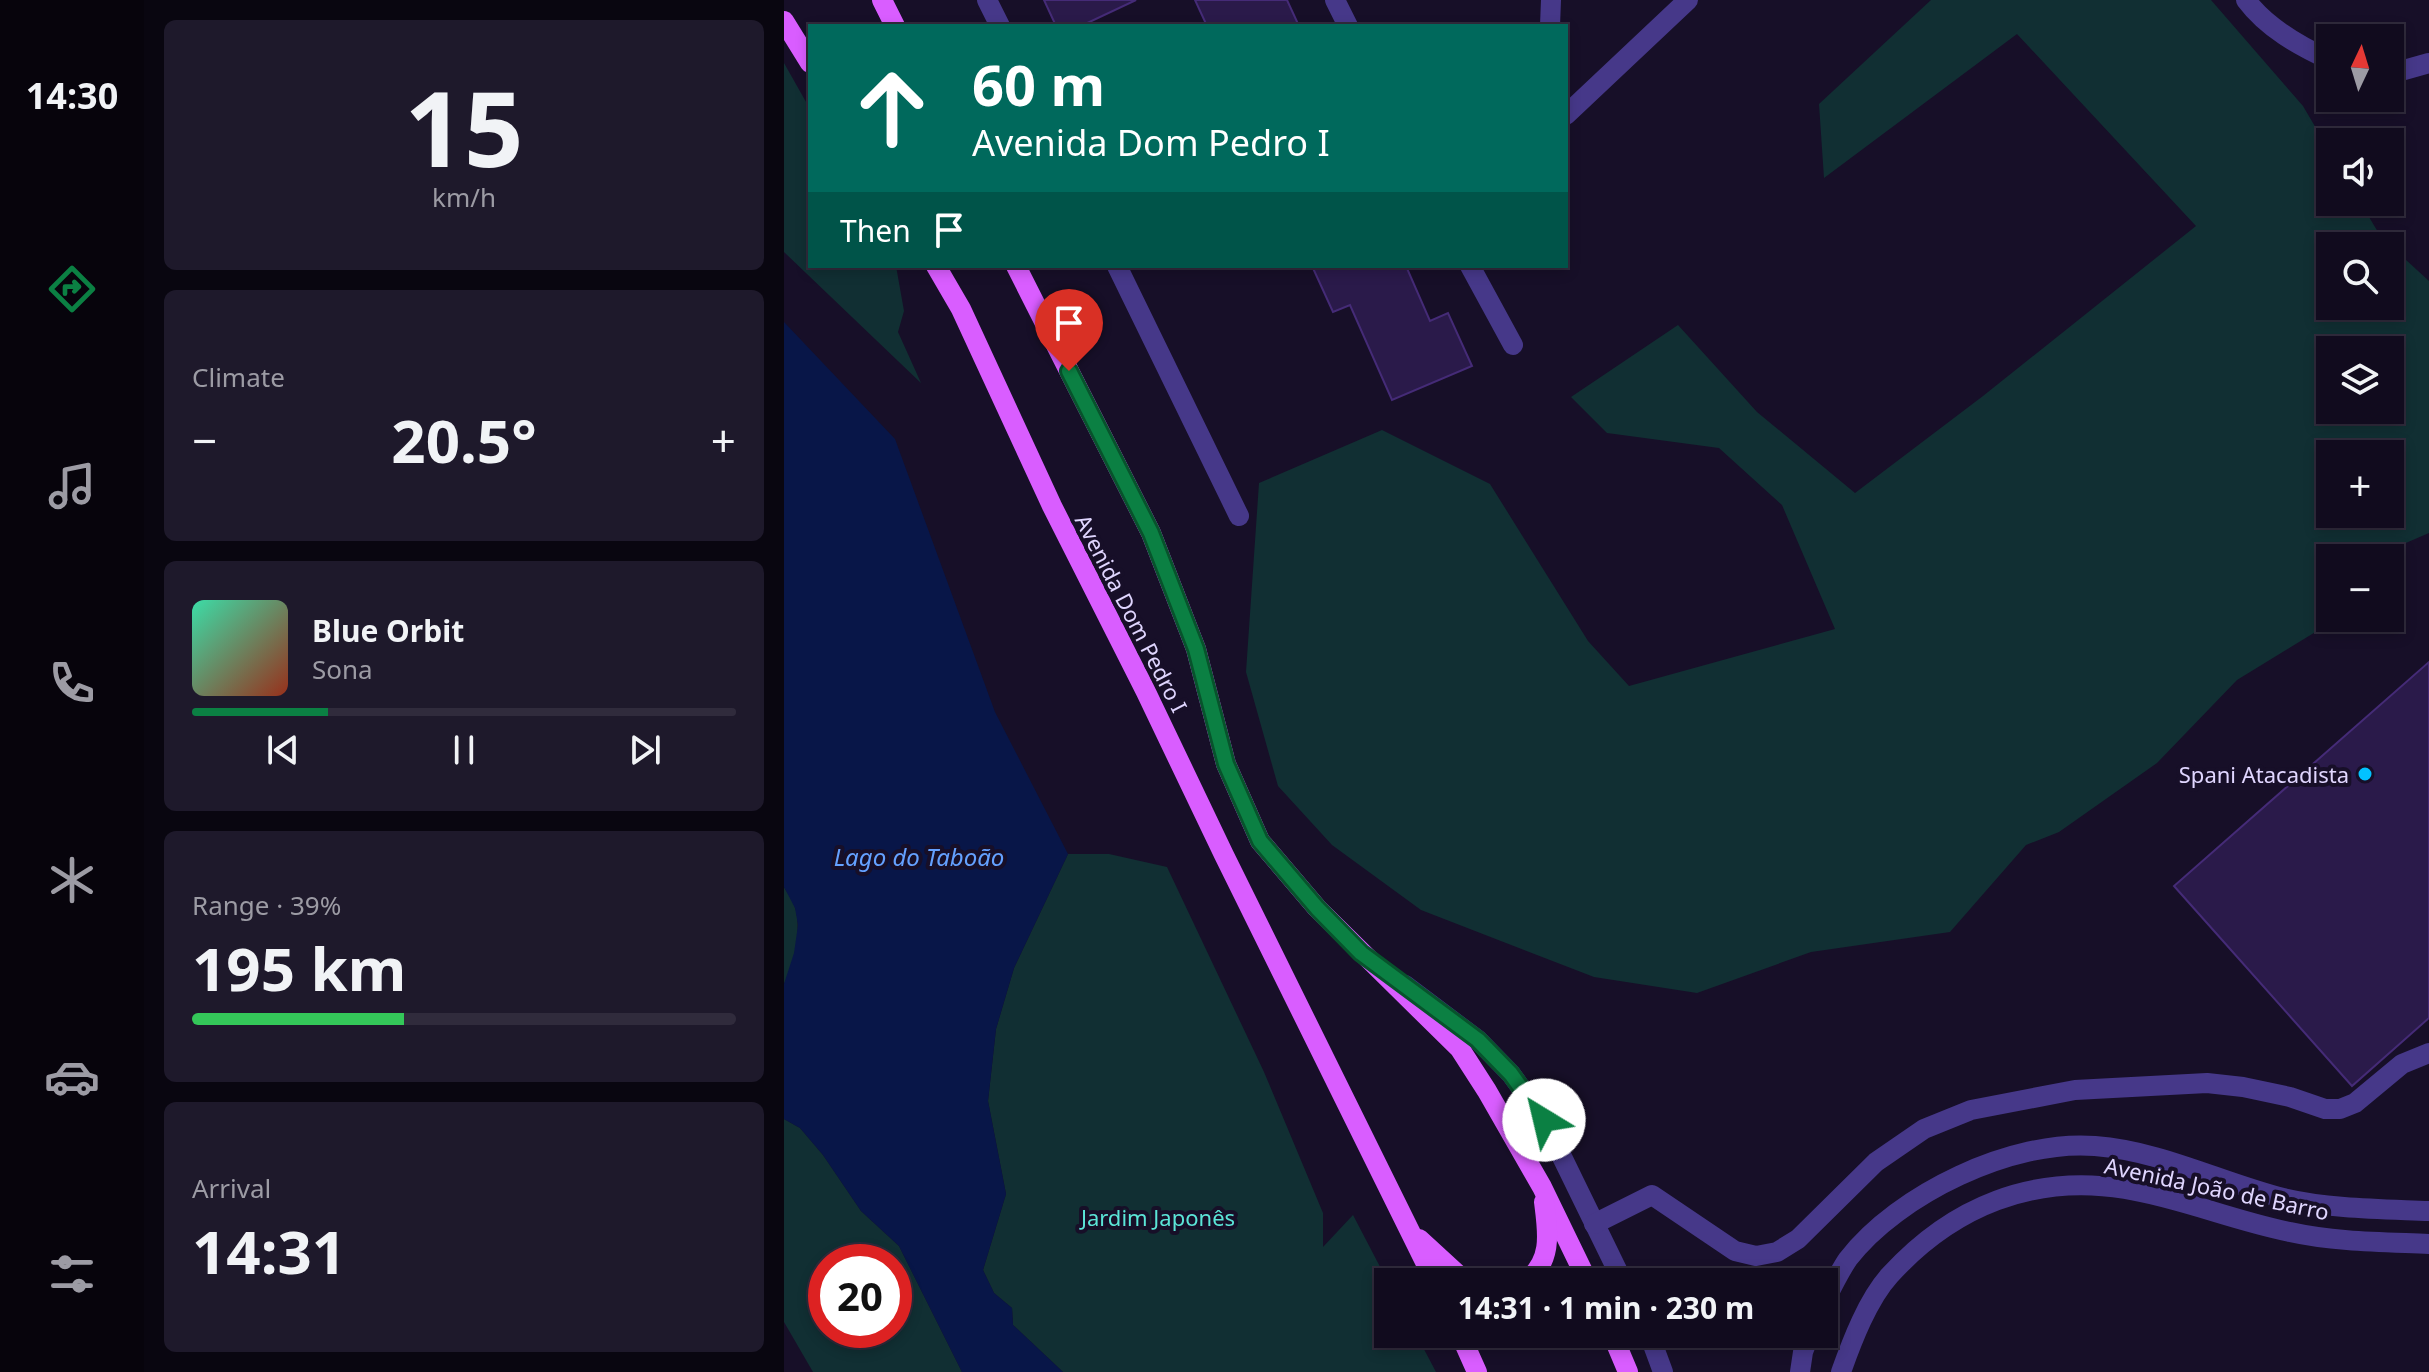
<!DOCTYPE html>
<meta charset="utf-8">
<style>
:root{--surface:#110b1e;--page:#1e192b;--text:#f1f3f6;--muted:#9c9ba4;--line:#302b3c;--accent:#0b8043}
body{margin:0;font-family:"Noto Sans",sans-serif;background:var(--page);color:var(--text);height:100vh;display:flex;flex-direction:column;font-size:30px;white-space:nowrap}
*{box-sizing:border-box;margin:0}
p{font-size:26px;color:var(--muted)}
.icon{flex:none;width:44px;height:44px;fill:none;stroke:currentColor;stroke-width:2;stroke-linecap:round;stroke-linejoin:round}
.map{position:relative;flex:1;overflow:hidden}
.sheet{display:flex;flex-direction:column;gap:20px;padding:20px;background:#090610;width:640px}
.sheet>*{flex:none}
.banner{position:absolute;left:24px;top:24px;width:760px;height:244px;border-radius:0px;box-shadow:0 4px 12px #0003,0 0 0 2px var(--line);background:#00695c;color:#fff;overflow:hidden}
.needle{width:52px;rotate:4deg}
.fabs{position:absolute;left:1532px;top:24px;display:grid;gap:16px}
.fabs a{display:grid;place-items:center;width:88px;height:88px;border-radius:0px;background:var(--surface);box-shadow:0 4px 12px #0003,0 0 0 2px var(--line);font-size:40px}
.speed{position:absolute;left:24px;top:1244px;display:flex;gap:16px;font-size:40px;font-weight:700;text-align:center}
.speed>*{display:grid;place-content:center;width:104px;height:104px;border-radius:50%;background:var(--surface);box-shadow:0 4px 12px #0003,0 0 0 2px var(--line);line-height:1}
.speed .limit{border:12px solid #d22;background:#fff;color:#111}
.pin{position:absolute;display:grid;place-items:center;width:68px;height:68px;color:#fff;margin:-82px -34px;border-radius:50% 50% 50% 0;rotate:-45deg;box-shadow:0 0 8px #0007}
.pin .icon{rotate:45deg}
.me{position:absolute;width:88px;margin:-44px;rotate:324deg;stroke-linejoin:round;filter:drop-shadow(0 0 6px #0008)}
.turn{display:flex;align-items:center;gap:28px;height:168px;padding:0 32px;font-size:36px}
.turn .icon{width:104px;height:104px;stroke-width:2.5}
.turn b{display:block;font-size:56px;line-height:68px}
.then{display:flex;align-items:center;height:76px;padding:0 32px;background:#0003;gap:16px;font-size:30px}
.big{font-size:60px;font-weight:700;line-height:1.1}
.sheet .card{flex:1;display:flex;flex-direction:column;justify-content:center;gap:12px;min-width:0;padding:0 28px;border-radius:12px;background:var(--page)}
.sheet .dial{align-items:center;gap:0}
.dial b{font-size:104px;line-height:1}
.song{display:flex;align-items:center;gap:24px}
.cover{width:96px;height:96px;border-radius:12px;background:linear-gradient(135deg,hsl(160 70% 55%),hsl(10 70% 35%))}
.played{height:8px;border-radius:4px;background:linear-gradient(90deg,var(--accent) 25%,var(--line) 25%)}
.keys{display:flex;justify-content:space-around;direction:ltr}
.heat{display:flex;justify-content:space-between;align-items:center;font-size:44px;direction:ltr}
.charge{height:12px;border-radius:6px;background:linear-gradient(90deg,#34c759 39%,var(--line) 0)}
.trip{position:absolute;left:590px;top:1268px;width:464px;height:80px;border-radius:0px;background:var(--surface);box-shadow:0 4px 12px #0003,0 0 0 2px var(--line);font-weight:700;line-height:80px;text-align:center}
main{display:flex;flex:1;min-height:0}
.tabs{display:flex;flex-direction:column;width:144px;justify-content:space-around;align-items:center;background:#07040c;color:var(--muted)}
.tabs .icon{width:56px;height:56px}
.tabs .current{color:var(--accent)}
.tabs b{font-size:36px;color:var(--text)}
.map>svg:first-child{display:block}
.green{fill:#112f33;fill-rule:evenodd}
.water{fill:#081648}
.building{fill:#2a1a4a;stroke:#452b77;stroke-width:2}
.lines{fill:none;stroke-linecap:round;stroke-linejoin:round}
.minor{stroke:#463889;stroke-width:20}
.major{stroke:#d95dff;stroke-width:20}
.route-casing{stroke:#07532c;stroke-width:20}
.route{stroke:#0b8043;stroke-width:14}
.poi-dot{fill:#02c2ff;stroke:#170f28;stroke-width:3}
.labels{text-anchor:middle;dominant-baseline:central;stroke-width:8;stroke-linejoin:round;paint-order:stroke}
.street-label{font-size:22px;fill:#e0d6ff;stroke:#170f28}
.poi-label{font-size:22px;fill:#e0d6ff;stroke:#170f28;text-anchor:end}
.park-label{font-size:22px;fill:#5be5d7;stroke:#170f28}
.water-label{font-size:24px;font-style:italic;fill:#64a1ff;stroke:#170f28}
</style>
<main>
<nav class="tabs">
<b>14:30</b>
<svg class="icon current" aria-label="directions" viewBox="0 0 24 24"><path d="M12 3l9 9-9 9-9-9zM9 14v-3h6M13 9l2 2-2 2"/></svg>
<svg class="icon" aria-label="music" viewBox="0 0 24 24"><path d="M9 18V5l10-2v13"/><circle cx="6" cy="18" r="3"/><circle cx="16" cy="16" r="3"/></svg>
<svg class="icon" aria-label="phone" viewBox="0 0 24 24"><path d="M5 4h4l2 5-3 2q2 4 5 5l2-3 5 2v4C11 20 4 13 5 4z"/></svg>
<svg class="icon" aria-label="climate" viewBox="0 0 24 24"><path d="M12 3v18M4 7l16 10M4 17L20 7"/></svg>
<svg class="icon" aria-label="car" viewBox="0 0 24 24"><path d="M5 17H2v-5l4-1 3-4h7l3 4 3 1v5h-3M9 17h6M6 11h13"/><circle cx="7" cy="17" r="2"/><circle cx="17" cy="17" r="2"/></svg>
<svg class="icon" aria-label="filters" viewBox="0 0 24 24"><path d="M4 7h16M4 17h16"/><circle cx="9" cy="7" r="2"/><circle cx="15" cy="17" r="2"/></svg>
</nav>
<section class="sheet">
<div class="card dial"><b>15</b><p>km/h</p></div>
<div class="card"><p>Climate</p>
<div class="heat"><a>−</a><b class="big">20.5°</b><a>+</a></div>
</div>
<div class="card">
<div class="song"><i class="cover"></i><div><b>Blue Orbit</b><p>Sona</p></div></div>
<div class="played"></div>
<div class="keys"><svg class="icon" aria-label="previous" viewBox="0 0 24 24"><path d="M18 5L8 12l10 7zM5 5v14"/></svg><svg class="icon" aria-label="pause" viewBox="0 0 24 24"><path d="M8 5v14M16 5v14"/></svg><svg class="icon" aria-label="next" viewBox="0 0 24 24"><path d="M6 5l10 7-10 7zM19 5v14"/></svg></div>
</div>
<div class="card"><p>Range · 39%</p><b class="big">195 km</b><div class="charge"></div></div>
<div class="card"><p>Arrival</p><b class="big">14:31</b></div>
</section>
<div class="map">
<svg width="1645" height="1372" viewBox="0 0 1645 1372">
<rect width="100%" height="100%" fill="#170f28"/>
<!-- green -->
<g class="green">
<path d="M 1147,0 L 1427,0 L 1519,106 L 1546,152 L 1546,202 L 1576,202 L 1597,237 L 1645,281 L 1645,533 L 1587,558 L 1546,558 L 1546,600 L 1533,631 L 1453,680 L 1373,763 L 1275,832 L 1242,845 L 1166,932 L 1027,952 L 913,993 L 810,977 L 637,910 L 548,845 L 494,786 L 462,672 L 475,483 L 598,430 L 706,484 L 804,641 L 845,686 L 1051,629 L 998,505 L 935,448 L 823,433 L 787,397 L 894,325 L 973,412 L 1071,493 L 1199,396 L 1412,226 L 1233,34 L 1040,178 L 1035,104 ZM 1546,246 L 1606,246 L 1606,306 L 1546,306 ZM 1606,350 L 1606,410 L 1546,410 L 1546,350 ZM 1606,454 L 1606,514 L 1546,514 L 1546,454 Z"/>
<polygon points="0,63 26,109 26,266 112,266 120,311 114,332 137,383 0,252"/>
<polygon points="284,854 325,854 383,867 480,1072 539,1213 539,1247 569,1215 604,1282 604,1334 632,1334 652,1372 279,1372 229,1325 228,1308 210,1293 199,1270 222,1194 204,1101 212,1029 230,968"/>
<path d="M 0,887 C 4,894 10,902 12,911 C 17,933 10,964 0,984 Z"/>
<path d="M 0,1119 L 16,1128 L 39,1155 L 77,1211 L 115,1246 L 178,1372 L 29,1372 L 0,1322 ZM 42,1262 L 110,1262 L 110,1330 L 42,1330 Z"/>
</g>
<!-- water -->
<polygon class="water" points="0,322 111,439 211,712 284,854 230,968 212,1029 204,1101 222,1194 199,1270 210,1293 228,1308 229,1325 279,1372 178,1372 115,1246 77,1211 39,1155 16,1128 0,1119 0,984 10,953 14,925 11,908 0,887"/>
<!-- building -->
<g class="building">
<polygon points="260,0 352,0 297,26 272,26"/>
<polygon points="411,0 503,0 515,26 423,26"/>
<polygon points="528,266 622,266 646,321 664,313 688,366 608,400 566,305 549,312"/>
<polygon points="1645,662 1645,1018 1568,1086 1390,886"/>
</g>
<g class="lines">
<!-- minor -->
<g class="minor">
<polyline points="203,0 216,26"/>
<polyline points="551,0 564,26"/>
<path d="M 1462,0 C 1483,28 1515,46 1546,60"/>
<polyline points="766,26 767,0"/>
<polyline points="1606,71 1613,72 1645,63"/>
<polyline points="782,115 904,0"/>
<polyline points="333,266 455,516"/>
<polyline points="686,266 729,345"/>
<polyline points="621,985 694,1040 727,1074 760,1120 839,1282"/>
<polyline points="810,1224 868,1195 951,1251 972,1256 993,1252 1014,1239 1092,1162 1140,1129 1187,1110 1291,1090 1423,1083 1459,1087 1506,1097 1541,1109 1556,1109 1571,1103 1618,1064 1645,1053"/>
<path d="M 1040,1302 C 1048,1288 1055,1272 1064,1259 C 1114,1194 1229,1139 1311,1146 C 1377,1151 1436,1182 1499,1198 C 1546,1209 1597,1209 1645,1211"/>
<polyline points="865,1334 879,1372"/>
<polyline points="1016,1372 1019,1352 1026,1334"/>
<path d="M 1057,1372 C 1068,1341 1084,1299 1106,1275 C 1169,1206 1249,1174 1341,1189 C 1397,1198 1450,1221 1506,1232 C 1551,1242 1599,1242 1645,1244"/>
</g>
<!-- major -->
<g class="major">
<polyline points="98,0 111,26"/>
<polyline points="0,21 26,63"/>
<polyline points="152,266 177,309 268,506 362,692 440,855 651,1282"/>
<polyline points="232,266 367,533 412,649 442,764 476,841 533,908 676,1049 703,1091 758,1187 804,1282"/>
<polyline points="635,1239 682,1282"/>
<path d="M 741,1282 C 769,1261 764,1233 760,1202"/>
<polyline points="676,1334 693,1372"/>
<polyline points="828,1334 844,1372"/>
</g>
</g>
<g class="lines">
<!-- route casing -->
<g class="route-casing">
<polyline id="route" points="285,371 367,533 412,649 442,764 476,841 533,908 577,953 694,1040 727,1074 760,1120"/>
</g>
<!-- route -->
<use href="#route" class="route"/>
</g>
<!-- markers -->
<circle class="poi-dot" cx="1581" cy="774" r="8"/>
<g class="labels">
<!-- street labels -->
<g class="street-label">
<text transform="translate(348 613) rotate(63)">Avenida Dom Pedro I</text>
<text transform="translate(1433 1188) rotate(12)">Avenida João de Barro</text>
</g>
<!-- poi labels -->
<g class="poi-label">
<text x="1565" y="774">Spani Atacadista</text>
</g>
<!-- park labels -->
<g class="park-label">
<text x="374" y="1217">Jardim Japonês</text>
</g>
<!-- water labels -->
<g class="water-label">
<text x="135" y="856">Lago do Taboão</text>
</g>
</g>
</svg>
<div class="fabs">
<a><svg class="needle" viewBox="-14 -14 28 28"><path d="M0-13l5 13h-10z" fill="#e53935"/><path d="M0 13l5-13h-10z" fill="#9c9ba4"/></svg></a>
<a><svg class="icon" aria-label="sound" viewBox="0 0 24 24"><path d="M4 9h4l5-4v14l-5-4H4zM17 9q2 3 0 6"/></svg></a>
<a><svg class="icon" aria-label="search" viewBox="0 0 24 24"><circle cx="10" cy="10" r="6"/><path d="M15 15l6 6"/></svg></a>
<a><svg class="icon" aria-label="layers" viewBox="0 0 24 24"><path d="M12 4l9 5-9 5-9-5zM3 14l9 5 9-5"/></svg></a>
<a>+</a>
<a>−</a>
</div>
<div class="speed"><div class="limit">20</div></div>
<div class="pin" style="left:285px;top:371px;background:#d93025"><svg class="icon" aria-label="arrive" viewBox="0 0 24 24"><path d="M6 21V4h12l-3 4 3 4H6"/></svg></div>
<svg class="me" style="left:760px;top:1120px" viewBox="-20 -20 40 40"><circle r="19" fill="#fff"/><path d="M0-13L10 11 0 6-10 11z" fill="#0b8043"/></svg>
<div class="trip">14:31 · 1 min · 230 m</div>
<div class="banner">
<div class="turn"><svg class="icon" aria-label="ahead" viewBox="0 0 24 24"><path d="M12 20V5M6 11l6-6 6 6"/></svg><div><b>60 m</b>Avenida Dom Pedro I</div></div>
<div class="then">Then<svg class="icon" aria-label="arrive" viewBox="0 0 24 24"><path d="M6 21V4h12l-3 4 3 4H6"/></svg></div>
</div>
</div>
</main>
